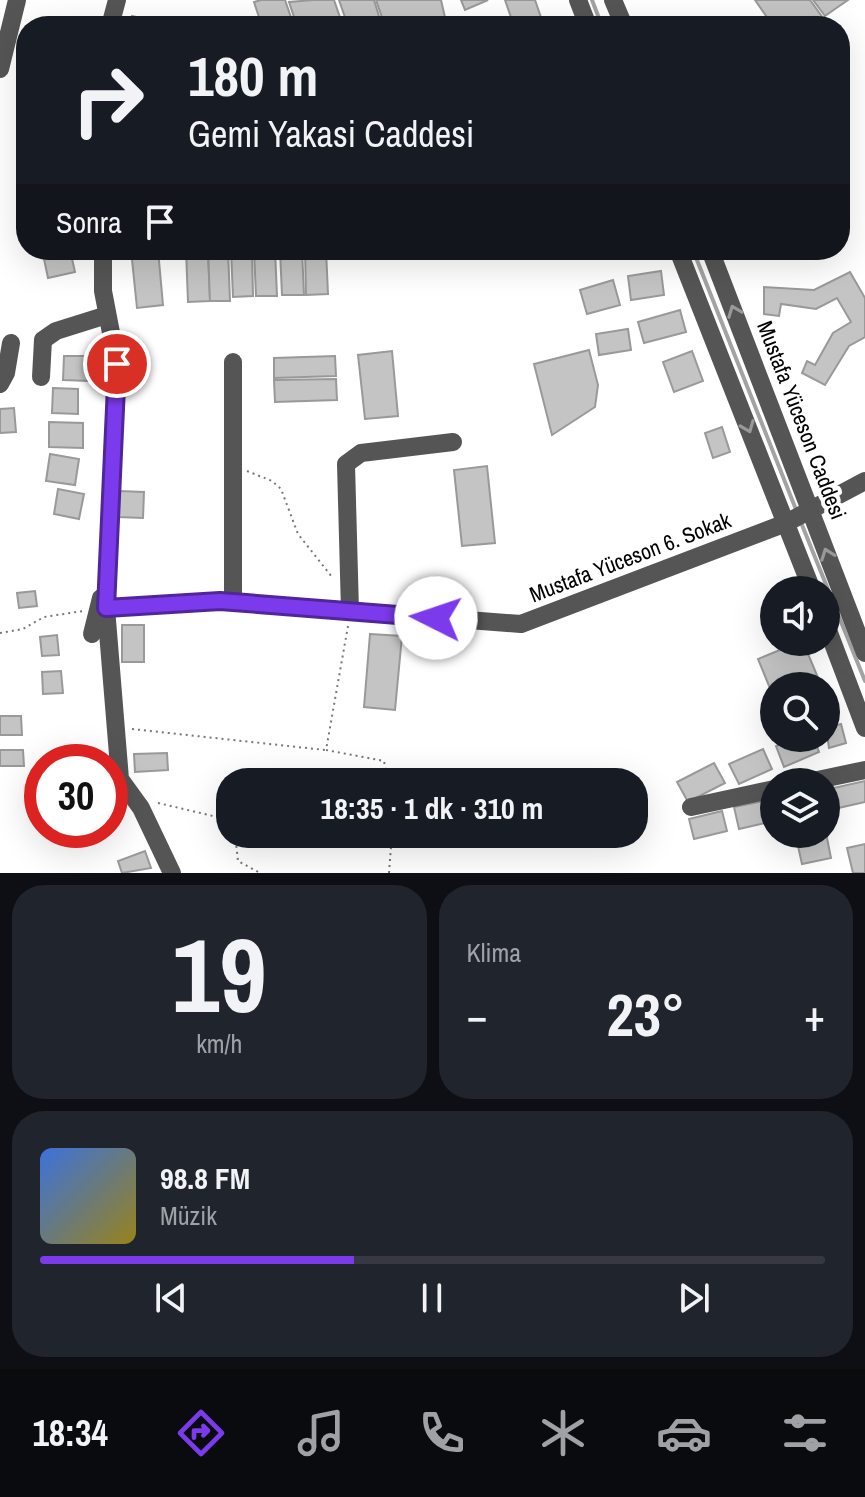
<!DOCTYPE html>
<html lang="tr">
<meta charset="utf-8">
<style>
:root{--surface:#171b24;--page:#20242c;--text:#f1f3f6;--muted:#9ea1a6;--line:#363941;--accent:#7c3aed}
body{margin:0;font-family:"Archivo Narrow",sans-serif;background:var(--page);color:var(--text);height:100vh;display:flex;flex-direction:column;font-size:30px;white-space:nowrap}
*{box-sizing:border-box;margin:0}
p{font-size:26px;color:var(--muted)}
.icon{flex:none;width:44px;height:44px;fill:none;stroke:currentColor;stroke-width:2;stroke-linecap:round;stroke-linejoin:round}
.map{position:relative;height:873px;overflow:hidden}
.sheet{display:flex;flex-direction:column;gap:12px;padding:12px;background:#0d0f14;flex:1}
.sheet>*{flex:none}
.guide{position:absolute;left:16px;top:16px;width:834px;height:244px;border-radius:32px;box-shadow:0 8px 32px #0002;background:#171b24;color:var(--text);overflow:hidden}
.controls{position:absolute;left:760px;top:576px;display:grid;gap:16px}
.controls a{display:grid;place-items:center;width:80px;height:80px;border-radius:50%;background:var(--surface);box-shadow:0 8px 32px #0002;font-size:40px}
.speed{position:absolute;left:24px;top:744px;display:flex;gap:16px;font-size:40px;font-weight:700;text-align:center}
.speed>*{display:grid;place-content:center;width:104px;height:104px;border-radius:50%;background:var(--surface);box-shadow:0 8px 32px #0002;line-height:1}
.speed .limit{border:12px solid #d22;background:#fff;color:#111}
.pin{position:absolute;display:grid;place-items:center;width:68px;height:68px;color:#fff;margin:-34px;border:4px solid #fff;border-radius:50%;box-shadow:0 2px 8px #0007}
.me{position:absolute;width:88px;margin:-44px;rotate:274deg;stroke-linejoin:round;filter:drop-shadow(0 0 6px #0008)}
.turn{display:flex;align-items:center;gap:28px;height:168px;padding:0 40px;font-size:36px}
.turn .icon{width:104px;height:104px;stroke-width:2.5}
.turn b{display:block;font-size:56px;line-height:68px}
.then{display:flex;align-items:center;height:76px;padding:0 40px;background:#0003;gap:16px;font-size:30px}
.big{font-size:60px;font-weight:800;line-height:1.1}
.sheet .card{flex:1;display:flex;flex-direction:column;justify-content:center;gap:12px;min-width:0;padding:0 28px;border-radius:32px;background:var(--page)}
.sheet .dial{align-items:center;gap:0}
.dial b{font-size:104px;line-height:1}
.song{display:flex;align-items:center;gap:24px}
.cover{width:96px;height:96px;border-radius:12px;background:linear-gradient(135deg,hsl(220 70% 55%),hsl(50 70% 35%))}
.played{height:8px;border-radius:4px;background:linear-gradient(90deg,var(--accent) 40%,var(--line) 40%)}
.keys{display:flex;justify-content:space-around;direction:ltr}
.heat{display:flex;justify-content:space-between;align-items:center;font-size:44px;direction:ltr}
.sheet .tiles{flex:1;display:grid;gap:12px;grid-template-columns:1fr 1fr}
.card:last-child{grid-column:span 2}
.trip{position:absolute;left:216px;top:768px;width:432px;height:80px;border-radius:32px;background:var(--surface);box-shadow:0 8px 32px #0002;font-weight:800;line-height:80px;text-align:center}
.menu{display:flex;height:128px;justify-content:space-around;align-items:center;background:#090b0e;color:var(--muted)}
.menu .icon{width:56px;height:56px}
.menu .active{color:var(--accent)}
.menu b{font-size:36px;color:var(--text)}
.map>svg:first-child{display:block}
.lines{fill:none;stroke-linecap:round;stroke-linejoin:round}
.stream{stroke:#a3a3a3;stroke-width:4}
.building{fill:#c4c4c4;stroke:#999;stroke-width:2}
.path{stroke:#777;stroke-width:2;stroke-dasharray:2 4;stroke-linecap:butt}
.minor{stroke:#555;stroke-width:18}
.oneway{stroke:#999}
.route-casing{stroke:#51269a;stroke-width:20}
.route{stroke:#7c3aed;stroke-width:14}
.labels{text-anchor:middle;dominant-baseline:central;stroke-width:8;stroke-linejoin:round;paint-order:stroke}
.street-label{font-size:22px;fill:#000;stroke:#fff}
</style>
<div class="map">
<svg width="865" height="873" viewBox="0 0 865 873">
<rect width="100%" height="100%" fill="#fff"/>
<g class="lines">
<!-- stream -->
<g class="stream">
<polyline points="592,0 602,26"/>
<polyline points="693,250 797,512"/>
<polyline points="800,520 865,681"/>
</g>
</g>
<!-- building -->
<g class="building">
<polygon points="261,0 285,0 294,26 262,26 254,2"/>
<polygon points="313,0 334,0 343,26 297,26 289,2"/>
<polygon points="339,0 374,0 382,26 348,26"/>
<polygon points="376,0 441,0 447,26 385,26"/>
<polygon points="461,0 488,0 465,10"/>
<polygon points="505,0 535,0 544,26 514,26"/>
<polygon points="755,0 810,0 823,18 812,26 773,26"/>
<polygon points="813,0 848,0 825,16"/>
<polygon points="132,16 163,23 162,26 130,26"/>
<polygon points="59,250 70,250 75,272 48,278 43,254"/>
<polygon points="131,250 158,250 163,305 137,308"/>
<polygon points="186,250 208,250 210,301 188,302"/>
<polygon points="208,250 228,250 230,301 210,301"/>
<polygon points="231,250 252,250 253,296 233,297"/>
<polygon points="254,250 275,250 277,296 256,296"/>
<polygon points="280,250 302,250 304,295 282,295"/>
<polygon points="305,250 326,250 328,294 306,295"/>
<polygon points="661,271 664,295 631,300 628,276"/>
<polygon points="850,272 865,298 865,337 849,346 825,385 802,373 807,361 815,365 833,333 851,322 837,298 816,309 781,304 779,316 764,314 764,287 814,290"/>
<polygon points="613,280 620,305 587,314 580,290"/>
<polygon points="680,310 686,332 644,343 638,322"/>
<polygon points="628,329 631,350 599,355 596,334"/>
<polygon points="589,350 598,385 595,407 552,435 534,364"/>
<polygon points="392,351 398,416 365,419 358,355"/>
<polygon points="692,351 703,381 674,392 663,362"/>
<polygon points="64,356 90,356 89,381 63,380"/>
<polygon points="335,356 336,376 274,378 274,358"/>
<polygon points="336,379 337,400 275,402 274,380"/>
<polygon points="53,388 78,389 78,414 52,413"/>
<polygon points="14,408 16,432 0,433 0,409"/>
<polygon points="49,422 83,423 83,448 49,447"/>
<polygon points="722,427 730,452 713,458 705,433"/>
<polygon points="50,454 79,459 75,485 46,481"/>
<polygon points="487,466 495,543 462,546 454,470"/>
<polygon points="58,489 84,494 79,519 54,514"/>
<polygon points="119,491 144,492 143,518 118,517"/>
<polygon points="35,591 37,606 19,608 17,593"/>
<rect x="122" y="625" width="22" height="37"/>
<polygon points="370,634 402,636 395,710 364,707"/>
<polygon points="57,635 59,655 42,656 40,637"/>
<polygon points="799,642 803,642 819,680 806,686 774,686 774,698 758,659"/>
<polygon points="61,671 63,693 43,694 42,672"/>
<polygon points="0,716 21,716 22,735 0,735"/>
<polygon points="841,724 846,743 829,748 826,728"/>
<polygon points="795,738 814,738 819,752 784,767 776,746"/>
<polygon points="763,749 772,769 739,784 729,764"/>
<polygon points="0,750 23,750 24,766 0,766"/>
<polygon points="167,753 168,770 135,772 134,754"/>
<polygon points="714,763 725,783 688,802 677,782"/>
<polygon points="865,781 865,802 834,809 829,789"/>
<polygon points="769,800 774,821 739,829 734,807"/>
<polygon points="110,807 120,822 110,829"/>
<polygon points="722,811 727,831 694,839 689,819"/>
<polygon points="826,833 831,858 802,864 796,837"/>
<polygon points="865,844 865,873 853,873 847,848"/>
<polygon points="145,851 151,868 122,873 118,861"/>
</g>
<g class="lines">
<!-- path -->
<g class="path">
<polyline points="247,471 272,481 281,489 298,534 332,577"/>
<polyline points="348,626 326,750 384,761 388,782"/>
<polyline points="0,633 23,629 44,617 83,611"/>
<polyline points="132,729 325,750"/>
<polyline points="158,803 230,820"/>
<polyline points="235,834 238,861 260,873"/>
<polyline points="389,873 392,834"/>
</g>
<!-- minor -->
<g class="minor">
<polyline points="578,0 588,26"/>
<polyline points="613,0 624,26"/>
<polyline points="110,26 117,0"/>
<polyline points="0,69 17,0"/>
<polyline points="103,250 103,291 117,364 106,608 120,779 141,808 172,873"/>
<polyline points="678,250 812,590"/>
<polyline points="710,250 865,653"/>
<polyline points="41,377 43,340 56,331 107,315"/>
<polyline points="0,384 6,373 11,343"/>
<polyline points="233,602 233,362"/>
<polyline points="106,608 220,601 521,624 786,523 865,481"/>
<polyline points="350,611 346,464 361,453 453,442"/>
<polyline points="826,625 865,728"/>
<polyline points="92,634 101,598"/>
<polyline points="808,782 865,770"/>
<polyline points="691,807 774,789"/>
</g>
</g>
<!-- one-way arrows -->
<defs><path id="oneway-chevron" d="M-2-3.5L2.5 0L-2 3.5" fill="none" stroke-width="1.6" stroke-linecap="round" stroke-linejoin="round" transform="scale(2)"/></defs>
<g class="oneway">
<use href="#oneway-chevron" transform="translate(734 311) rotate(-111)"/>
<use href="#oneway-chevron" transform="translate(748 427) rotate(68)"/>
<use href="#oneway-chevron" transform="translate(827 554) rotate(-110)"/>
</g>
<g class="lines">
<!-- route casing -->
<g class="route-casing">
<polyline id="route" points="117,364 106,608 220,601 436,618"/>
</g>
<!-- route -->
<use href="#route" class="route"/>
</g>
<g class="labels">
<!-- street labels -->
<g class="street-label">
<text transform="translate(802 420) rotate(69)">Mustafa Yüceson Caddesi</text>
<text transform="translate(630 557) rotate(-21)">Mustafa Yüceson 6. Sokak</text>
</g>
</g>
</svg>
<div class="controls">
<a><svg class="icon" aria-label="sound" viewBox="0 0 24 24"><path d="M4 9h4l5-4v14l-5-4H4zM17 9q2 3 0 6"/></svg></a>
<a><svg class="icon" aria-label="search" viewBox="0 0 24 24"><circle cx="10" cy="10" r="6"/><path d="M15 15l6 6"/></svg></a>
<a><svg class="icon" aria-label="layers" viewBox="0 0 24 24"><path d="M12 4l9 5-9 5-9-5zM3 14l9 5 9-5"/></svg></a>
</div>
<div class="speed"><div class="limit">30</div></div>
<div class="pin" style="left:117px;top:364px;background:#d93025"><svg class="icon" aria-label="arrive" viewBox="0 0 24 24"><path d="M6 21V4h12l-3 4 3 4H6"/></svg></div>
<svg class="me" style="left:436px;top:618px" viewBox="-20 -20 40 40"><circle r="19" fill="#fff"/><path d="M0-13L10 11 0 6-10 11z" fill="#7c3aed"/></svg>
<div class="trip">18:35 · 1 dk · 310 m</div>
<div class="guide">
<div class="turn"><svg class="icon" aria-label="right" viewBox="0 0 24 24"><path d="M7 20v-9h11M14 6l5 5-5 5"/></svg><div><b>180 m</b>Gemi Yakasi Caddesi</div></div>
<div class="then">Sonra<svg class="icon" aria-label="arrive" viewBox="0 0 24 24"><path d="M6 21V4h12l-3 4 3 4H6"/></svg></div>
</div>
</div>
<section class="sheet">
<div class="tiles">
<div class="card dial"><b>19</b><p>km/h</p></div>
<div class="card"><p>Klima</p>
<div class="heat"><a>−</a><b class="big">23°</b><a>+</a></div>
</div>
<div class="card">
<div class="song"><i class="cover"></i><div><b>98.8 FM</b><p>Müzik</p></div></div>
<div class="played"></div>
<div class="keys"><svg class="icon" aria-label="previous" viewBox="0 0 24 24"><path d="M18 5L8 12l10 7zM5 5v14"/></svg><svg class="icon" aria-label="pause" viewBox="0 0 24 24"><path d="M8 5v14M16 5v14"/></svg><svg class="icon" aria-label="next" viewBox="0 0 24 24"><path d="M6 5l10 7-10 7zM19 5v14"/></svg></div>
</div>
</div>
</section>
<nav class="menu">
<b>18:34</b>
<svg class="icon active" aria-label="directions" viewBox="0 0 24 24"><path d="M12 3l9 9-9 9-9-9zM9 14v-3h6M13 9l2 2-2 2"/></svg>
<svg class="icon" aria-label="music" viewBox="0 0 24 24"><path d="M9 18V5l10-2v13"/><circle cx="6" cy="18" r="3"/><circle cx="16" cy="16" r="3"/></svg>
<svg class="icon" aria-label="phone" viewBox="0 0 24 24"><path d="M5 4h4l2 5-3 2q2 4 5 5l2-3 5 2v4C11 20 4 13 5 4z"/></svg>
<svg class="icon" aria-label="climate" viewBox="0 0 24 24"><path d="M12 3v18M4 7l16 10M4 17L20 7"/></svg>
<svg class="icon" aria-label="car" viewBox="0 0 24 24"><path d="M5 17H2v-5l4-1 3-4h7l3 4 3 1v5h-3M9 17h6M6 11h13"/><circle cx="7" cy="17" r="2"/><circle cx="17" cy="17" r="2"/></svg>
<svg class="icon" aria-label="filters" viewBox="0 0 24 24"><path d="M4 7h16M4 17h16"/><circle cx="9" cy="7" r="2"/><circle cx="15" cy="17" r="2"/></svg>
</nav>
